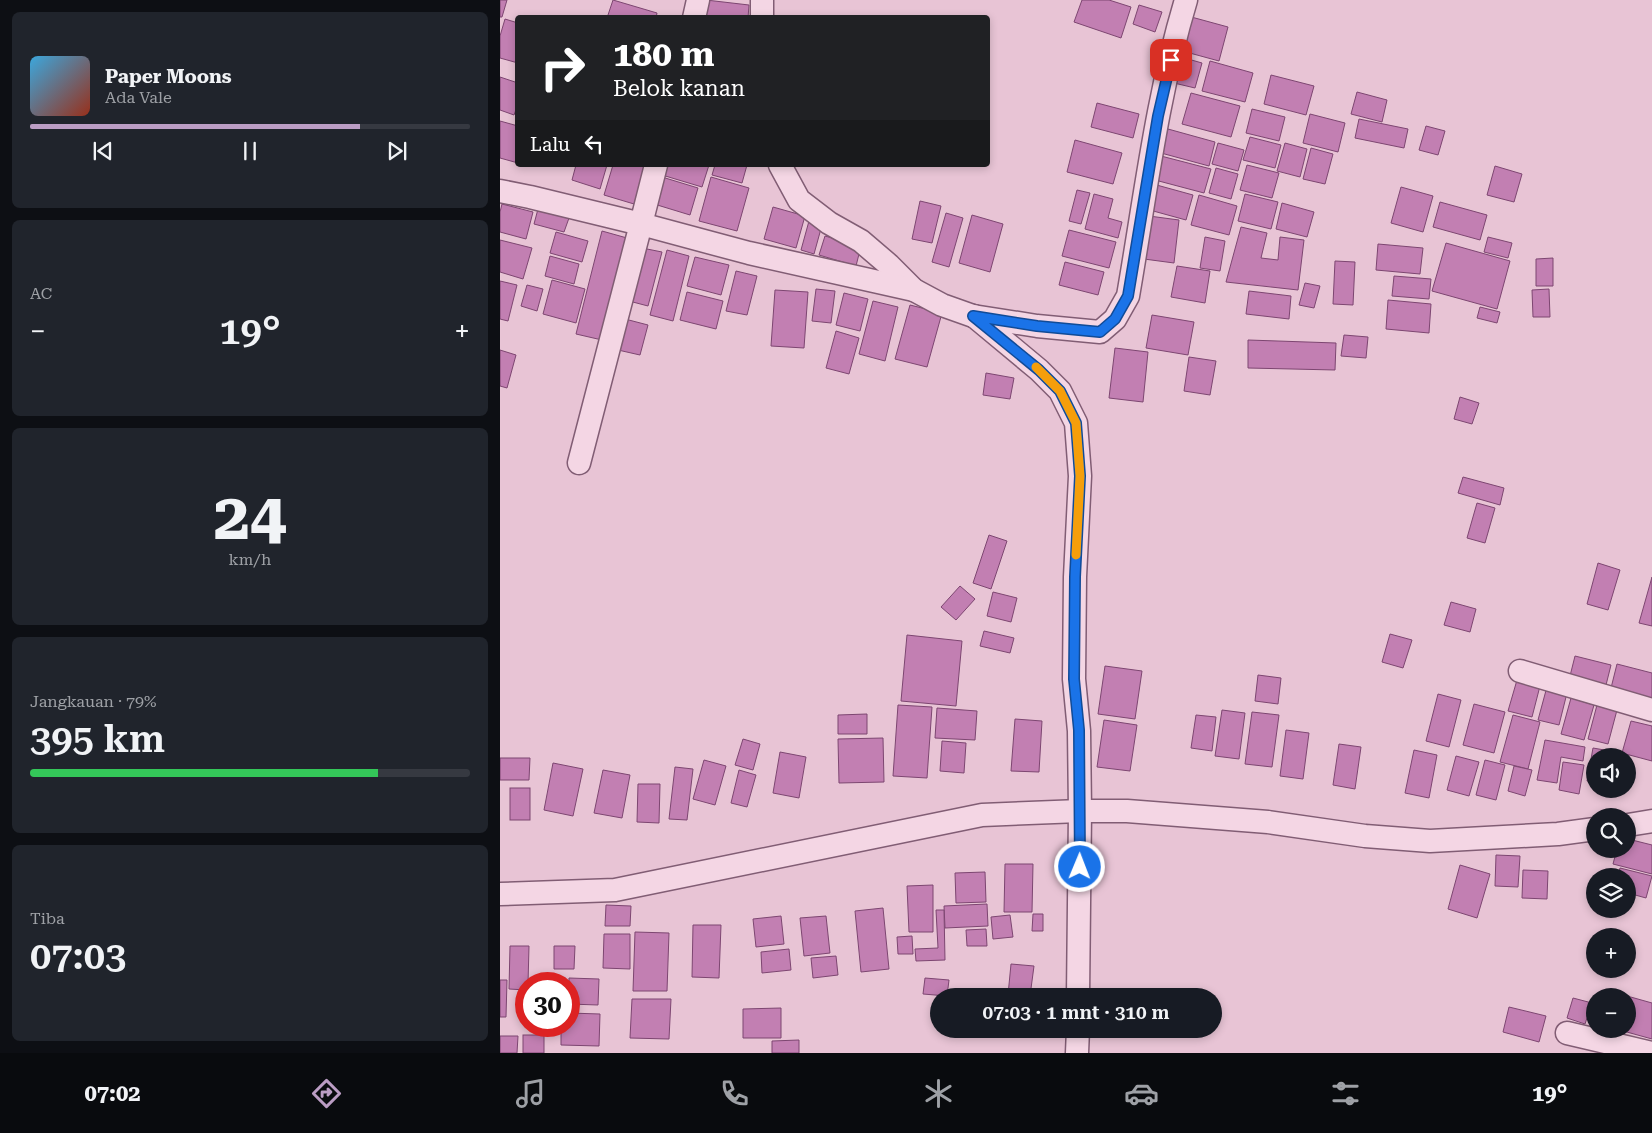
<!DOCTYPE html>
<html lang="id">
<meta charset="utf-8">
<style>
:root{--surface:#171b24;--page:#20242c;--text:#f1f3f6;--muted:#9ea1a6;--line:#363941;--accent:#bb9dc4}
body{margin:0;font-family:"Roboto Serif",serif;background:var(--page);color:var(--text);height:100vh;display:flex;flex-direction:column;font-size:19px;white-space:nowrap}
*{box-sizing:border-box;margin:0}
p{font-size:16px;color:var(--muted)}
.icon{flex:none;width:28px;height:28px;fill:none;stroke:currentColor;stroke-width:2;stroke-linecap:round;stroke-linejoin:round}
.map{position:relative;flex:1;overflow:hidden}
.drawer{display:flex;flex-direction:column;gap:12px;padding:12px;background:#0d0f14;width:500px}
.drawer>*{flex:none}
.guide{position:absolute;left:15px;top:15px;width:475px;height:152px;border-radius:5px;box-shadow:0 2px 8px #0003;background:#202124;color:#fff;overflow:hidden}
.controls{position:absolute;left:1086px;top:748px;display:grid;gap:10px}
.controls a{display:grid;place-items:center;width:50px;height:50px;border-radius:50%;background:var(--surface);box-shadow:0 2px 8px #0003;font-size:25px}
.speed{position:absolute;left:15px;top:972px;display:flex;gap:10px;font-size:25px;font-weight:700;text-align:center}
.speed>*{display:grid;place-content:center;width:65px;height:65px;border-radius:50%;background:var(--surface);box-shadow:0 2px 8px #0003;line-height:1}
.speed .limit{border:8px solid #d22;background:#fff;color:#111}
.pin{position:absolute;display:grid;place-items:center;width:42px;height:42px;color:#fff;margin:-21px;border-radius:10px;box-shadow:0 2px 8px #0006}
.me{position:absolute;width:55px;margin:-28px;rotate:1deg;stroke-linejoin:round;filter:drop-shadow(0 0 4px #0008)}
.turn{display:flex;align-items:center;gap:18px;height:105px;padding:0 15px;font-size:22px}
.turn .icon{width:65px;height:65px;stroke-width:2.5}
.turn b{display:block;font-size:35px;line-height:42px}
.then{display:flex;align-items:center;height:48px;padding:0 15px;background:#0003;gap:10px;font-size:19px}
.big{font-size:38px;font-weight:600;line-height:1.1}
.drawer .tile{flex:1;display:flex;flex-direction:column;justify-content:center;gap:8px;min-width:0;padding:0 18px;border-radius:8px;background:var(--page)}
.drawer .dial{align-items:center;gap:0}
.dial b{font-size:65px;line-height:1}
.song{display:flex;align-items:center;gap:15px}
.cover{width:60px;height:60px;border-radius:8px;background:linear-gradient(135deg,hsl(200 70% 55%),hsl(10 70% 35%))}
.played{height:5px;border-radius:2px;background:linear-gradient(90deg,var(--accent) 75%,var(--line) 75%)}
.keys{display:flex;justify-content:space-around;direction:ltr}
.heat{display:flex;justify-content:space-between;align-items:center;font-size:28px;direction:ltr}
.charge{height:8px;border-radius:4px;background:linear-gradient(90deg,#34c759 79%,var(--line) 0)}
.trip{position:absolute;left:430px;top:988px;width:292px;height:50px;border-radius:25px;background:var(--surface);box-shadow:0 2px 8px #0003;font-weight:600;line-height:50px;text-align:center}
.tab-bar{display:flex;height:80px;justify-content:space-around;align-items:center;background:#090b0e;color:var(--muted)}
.tab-bar .icon{width:35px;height:35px}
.tab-bar .on{color:var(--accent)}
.tab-bar b{font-size:22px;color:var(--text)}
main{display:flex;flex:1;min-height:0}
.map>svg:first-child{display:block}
.building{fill:#c27fb2;stroke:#7d4671}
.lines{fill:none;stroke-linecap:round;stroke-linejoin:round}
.minor-casing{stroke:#815d74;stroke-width:25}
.minor{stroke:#f4d6e4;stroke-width:22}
.route-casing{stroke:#114b97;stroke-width:12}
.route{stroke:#1a73e8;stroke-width:9}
.slow{stroke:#f59e0b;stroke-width:9}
</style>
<main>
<section class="drawer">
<div class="tile">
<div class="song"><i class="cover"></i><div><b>Paper Moons</b><p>Ada Vale</p></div></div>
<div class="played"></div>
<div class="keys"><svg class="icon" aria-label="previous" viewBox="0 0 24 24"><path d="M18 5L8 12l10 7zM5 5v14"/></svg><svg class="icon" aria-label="pause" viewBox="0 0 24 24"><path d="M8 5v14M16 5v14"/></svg><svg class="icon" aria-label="next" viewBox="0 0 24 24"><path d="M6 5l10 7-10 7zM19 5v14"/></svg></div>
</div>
<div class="tile"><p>AC</p>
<div class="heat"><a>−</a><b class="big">19°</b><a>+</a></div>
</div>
<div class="tile dial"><b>24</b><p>km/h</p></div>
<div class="tile"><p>Jangkauan · 79%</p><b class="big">395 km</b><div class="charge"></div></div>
<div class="tile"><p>Tiba</p><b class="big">07:03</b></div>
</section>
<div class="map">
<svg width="1152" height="1053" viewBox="0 0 1152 1053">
<rect width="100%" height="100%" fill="#e8c4d5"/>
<!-- building -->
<g class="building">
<polygon points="0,0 7,0 2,17 0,17"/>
<polygon points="113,0 157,13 156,18 107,18"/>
<polygon points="206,0 249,5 248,18 204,18"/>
<polygon points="582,0 609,0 631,7 621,38 574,22"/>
<polygon points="639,5 662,12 655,32 633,24"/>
<polygon points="684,15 728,27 719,61 675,49"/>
<polygon points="5,19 18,23 18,63 0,58 0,36"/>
<polygon points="681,57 702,63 695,88 674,83"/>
<polygon points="710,61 753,73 745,102 702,91"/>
<polygon points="771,75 814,86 806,115 764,104"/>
<polygon points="0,77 18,83 18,104 14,115 0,110"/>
<polygon points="857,92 887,100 882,122 851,114"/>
<polygon points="691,93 740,106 731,137 682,124"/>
<polygon points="597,103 639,114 633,138 591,127"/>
<polygon points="752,109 785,117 779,141 746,133"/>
<polygon points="810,114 845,123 838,152 803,143"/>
<polygon points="859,119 908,129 904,148 855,138"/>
<polygon points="0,121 18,126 18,163 0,158"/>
<polygon points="926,126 945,131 938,155 919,150"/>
<polygon points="668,129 715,142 709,166 661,153"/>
<polygon points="750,137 781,145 775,168 743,160"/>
<polygon points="575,140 622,153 613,184 567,172"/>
<polygon points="718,143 744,150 738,171 712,164"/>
<polygon points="785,143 807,149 800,177 777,171"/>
<polygon points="811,148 833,154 825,184 803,179"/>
<polygon points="661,156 711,169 704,193 655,180"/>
<polygon points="76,165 107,165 100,189 72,180"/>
<polygon points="113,165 146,165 134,204 104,195"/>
<polygon points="165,165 209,165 202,187 162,175"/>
<polygon points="215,165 247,165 242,183 212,175"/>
<polygon points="747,165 779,173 772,198 740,190"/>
<polygon points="995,166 1022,174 1014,202 987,195"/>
<polygon points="716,168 738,174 731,199 709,193"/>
<polygon points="162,177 198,188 190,215 154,204"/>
<polygon points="211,177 249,188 237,231 199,221"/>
<polygon points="653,184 693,195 686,220 646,209"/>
<polygon points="901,187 933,196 923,232 891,223"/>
<polygon points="577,190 590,193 581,224 569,221"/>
<polygon points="594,194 613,199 608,218 622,222 618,238 585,229"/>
<polygon points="745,194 778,202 771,229 738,221"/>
<polygon points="699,195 737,206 729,235 691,225"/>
<polygon points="420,201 441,206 432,243 412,239"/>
<polygon points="940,202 987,215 980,240 933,227"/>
<polygon points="782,203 814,212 807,237 776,229"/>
<polygon points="2,204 33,212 26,239 0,232 0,212"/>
<polygon points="273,207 305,216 296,248 264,239"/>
<polygon points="38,209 69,218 64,232 34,224"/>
<polygon points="446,213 463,218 449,267 432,262"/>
<polygon points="472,215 503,224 490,272 459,263"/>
<polygon points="649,216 679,220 674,263 644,259"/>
<polygon points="309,221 322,225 314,254 301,250"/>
<polygon points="741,227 767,233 761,258 778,260 780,237 804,240 798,290 726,282"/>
<polygon points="569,230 616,242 609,268 562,256"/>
<polygon points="102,231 127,238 102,340 76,334"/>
<polygon points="56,232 88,241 82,262 50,253"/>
<polygon points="325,236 361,246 356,266 319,255"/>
<polygon points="705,237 725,241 720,271 700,268"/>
<polygon points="988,237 1012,243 1008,258 984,252"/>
<polygon points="0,240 32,248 23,279 0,272"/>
<polygon points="946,243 1010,261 997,309 932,291"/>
<polygon points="878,244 923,248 920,274 876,270"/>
<polygon points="142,248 162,252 148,306 129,301"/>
<polygon points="167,250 189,256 173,321 150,315"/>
<polygon points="50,256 79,264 74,284 45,276"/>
<polygon points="195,257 229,265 221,295 187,286"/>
<polygon points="1053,258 1053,286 1036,286 1036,259"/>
<polygon points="835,261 855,262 853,305 833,304"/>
<polygon points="565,262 604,272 598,295 559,285"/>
<polygon points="677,266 710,271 705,303 671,297"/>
<polygon points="236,271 257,276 247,315 226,311"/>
<polygon points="894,276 931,279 929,299 892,296"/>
<polygon points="52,280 85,289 76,323 43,314"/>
<polygon points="0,281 17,285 8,321 0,319"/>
<polygon points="805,283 820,286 814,308 799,305"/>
<polygon points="27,285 43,289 37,311 21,306"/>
<polygon points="316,289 335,291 331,323 312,321"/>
<polygon points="1049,289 1050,317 1033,317 1032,290"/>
<polygon points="275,290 308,292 304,348 271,346"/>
<polygon points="749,291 791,296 789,319 746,314"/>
<polygon points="187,292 223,301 216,329 180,320"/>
<polygon points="344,293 368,299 360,331 336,325"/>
<polygon points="888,300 931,304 929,333 886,329"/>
<polygon points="373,301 398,307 385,361 359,354"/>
<polygon points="410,305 442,313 427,367 395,359"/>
<polygon points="980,307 1000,312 997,323 977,318"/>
<polygon points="652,315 694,322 688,355 646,348"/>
<polygon points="125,319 148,325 140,355 118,350"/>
<polygon points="336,331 359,338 349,374 326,368"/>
<polygon points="844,335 868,337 866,358 841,356"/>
<polygon points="748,340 836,343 835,370 748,368"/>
<polygon points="615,348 648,352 643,402 609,398"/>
<polygon points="0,350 16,355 7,388 0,386"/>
<polygon points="689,357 716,361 710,395 684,391"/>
<polygon points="486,373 514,378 510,399 483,395"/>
<polygon points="960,397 979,403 972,424 954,419"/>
<polygon points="963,477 1004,488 1000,505 958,493"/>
<polygon points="977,503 995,508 985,543 967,538"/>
<polygon points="489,535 507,541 491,589 473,583"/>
<polygon points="1098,563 1120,570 1108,610 1087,604"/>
<polygon points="1152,577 1152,626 1139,623"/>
<polygon points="460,586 475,599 456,620 441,607"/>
<polygon points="493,592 517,598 511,622 487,616"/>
<polygon points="951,602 976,609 970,632 944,625"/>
<polygon points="484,631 514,638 510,653 480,646"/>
<polygon points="890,634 912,640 903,668 882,662"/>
<polygon points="407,635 462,641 456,706 401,701"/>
<polygon points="1075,656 1111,665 1105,689 1069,680"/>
<polygon points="1117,664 1152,673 1152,703 1110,692"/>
<polygon points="605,666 642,671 635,719 598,714"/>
<polygon points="758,675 781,678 778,704 755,701"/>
<polygon points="1017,680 1040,686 1032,717 1008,711"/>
<polygon points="1048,683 1068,689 1059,725 1038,720"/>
<polygon points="938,694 961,700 949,747 926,741"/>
<polygon points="1071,698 1094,705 1084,740 1061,734"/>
<polygon points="974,704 1005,712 994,753 963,745"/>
<polygon points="398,705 432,707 427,778 393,776"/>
<polygon points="1097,705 1117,710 1108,744 1088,739"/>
<polygon points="437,708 477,711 475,740 435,738"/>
<polygon points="722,710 745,713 739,759 715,756"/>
<polygon points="752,712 779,715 772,767 745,764"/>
<polygon points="367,714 367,734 338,734 338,715"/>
<polygon points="696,715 716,717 712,751 691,748"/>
<polygon points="1013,715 1040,722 1028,769 1000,762"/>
<polygon points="515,719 542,721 539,772 511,771"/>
<polygon points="604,720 637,725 630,771 597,767"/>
<polygon points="1131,721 1152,726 1152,761 1122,753"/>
<polygon points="786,730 809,733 803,779 780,776"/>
<polygon points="383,738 384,782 339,783 338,739"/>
<polygon points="243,739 260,744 253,770 235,765"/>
<polygon points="1045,740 1085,747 1083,761 1061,757 1057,783 1037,780"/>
<polygon points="442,741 466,743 464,773 440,771"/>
<polygon points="839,744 861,747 855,789 833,785"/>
<polygon points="1093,748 1110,751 1109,756 1095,756 1095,782 1087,781"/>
<polygon points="914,750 937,755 929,798 905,793"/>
<polygon points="280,752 306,757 299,798 273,793"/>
<polygon points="956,756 979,762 969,796 947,790"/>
<polygon points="0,758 30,758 29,780 0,780"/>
<polygon points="204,760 226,766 215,805 193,799"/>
<polygon points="985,760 1005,765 996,800 976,795"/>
<polygon points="1063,762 1084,765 1079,794 1059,790"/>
<polygon points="53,763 83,769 73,816 44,810"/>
<polygon points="1014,766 1032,770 1025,796 1008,791"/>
<polygon points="175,767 193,769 187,820 169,819"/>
<polygon points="103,770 130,775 122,818 94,813"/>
<polygon points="239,770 256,775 247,807 231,803"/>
<polygon points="138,784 160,784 159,823 137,822"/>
<rect x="10" y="788" width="20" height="32"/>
<polygon points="1128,839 1152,845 1152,874 1113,864 1117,849 1128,849"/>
<polygon points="996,855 1020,856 1018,887 995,886"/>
<polygon points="505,864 533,864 532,912 504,912"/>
<polygon points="960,865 990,874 977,918 948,909"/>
<polygon points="1120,868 1152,876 1146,898 1128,893 1128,876 1118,876"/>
<polygon points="1023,870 1048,871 1047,899 1022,898"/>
<polygon points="485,872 486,902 456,903 455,873"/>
<polygon points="433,885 433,932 409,932 407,886"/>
<polygon points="487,904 488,926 445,928 444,906"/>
<polygon points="106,905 131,906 130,926 105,926"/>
<polygon points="383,908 389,969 361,972 355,911"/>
<polygon points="436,910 444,910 445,960 416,961 415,949 438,948"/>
<polygon points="533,914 543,914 543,931 532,931"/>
<polygon points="510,915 513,937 493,939 491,917"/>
<polygon points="281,916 284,944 256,947 253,919"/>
<polygon points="326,916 330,953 304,956 300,918"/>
<polygon points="193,925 221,925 219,978 192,977"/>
<polygon points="486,929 487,946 467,946 466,930"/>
<polygon points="135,932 169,933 167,991 133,991"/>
<polygon points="104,934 130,934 130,969 103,968"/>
<polygon points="412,936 413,954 398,954 397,937"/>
<polygon points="10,946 29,946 28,984 26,984 26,990 9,989"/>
<polygon points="54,946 75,946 74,969 54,969"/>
<polygon points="289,949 291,970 262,973 261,952"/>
<polygon points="336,956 338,975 313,978 311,958"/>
<polygon points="511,964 534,966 530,996 508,995"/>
<rect x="44" y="978" width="21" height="6"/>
<polygon points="69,978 99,979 98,1005 69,1004"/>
<polygon points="425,978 449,980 447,996 423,994"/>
<polygon points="0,980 7,980 6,1017 0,1017"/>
<polygon points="1120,994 1152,1003 1152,1039 1116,1029 1128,1029 1128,996 1120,996"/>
<polygon points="1073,998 1092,1003 1085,1024 1067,1018"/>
<polygon points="132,999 171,999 169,1039 130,1038"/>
<polygon points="1009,1007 1046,1016 1039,1042 1003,1032"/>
<polygon points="281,1008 281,1038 243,1038 243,1009"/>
<polygon points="69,1013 100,1014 99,1046 61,1045 61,1026 69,1026"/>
<rect x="23" y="1035" width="21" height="18"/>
<polygon points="0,1036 18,1036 17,1053 0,1053"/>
<polygon points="299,1040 299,1053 272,1053 272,1041"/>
</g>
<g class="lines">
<!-- minor casing -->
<g class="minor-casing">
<g id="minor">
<polyline points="262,0 262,18"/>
<polyline points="194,18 198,0"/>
<path d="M 280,165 L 299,200 L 329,223 L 361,241 L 389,265 L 414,290 L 442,305 L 473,316 L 537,326 L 600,332 L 615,319 L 628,296 C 645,198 657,96 686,0"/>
<polyline points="0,191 30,197 141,224 156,165"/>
<polyline points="474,316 539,370 560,391 576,423 580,476 575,577 574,679 579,731 580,811 578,996"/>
<polyline points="79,463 141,224 249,253 414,290"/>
<polyline points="1020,671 1152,710"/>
<polyline points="1128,825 1152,821"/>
<polyline points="0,894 115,890 482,815 580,811 627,811 768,822 865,836 930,841 1058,834 1095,829"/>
<polyline points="1067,1033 1152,1053"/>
<polyline points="577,1053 578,1029"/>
</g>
</g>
<!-- minor -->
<use href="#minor" class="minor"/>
</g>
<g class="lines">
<!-- route casing -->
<g class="route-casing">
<polyline id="route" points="580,867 579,730 574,679 575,577 580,476 576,423 560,391 539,370 473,316 537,326 600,332 615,319 628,296 658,116 671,60"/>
</g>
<!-- route -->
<use href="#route" class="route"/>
<!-- slow -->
<polyline class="slow" points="536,367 560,391 576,423 580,476 576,555"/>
</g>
</svg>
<div class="controls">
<a><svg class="icon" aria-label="sound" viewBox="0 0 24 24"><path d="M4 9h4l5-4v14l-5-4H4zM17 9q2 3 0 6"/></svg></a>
<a><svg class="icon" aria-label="search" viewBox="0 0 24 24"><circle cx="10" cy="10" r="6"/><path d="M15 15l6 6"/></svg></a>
<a><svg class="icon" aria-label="layers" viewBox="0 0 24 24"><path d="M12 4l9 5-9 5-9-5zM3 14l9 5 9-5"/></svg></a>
<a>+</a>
<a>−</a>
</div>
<div class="speed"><div class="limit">30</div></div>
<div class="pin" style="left:671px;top:60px;background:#d93025"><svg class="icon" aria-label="arrive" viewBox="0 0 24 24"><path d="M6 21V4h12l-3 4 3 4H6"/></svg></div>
<svg class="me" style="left:580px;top:867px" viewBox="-20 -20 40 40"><circle r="17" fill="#1a73e8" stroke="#fff" stroke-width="3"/><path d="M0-11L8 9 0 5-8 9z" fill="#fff"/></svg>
<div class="trip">07:03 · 1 mnt · 310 m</div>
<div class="guide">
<div class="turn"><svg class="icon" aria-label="right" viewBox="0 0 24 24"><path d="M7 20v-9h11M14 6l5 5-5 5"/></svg><div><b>180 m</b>Belok kanan</div></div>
<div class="then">Lalu<svg class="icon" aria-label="left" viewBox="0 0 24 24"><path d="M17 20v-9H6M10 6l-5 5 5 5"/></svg></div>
</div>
</div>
</main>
<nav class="tab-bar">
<b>07:02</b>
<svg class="icon on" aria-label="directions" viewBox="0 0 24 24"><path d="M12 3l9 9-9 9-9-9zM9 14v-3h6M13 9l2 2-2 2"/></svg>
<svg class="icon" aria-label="music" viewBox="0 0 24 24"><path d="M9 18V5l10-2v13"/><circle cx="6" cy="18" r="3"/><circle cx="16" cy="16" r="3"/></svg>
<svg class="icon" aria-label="phone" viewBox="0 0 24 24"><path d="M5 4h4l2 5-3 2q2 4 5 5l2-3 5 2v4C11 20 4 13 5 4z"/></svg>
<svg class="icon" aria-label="climate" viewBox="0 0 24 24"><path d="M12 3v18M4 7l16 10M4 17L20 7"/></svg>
<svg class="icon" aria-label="car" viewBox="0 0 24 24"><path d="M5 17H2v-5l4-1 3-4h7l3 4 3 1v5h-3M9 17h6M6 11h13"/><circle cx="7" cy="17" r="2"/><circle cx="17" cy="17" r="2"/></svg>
<svg class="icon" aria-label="filters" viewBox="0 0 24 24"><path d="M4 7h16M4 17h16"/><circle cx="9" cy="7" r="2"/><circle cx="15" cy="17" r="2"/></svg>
<b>19°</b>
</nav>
